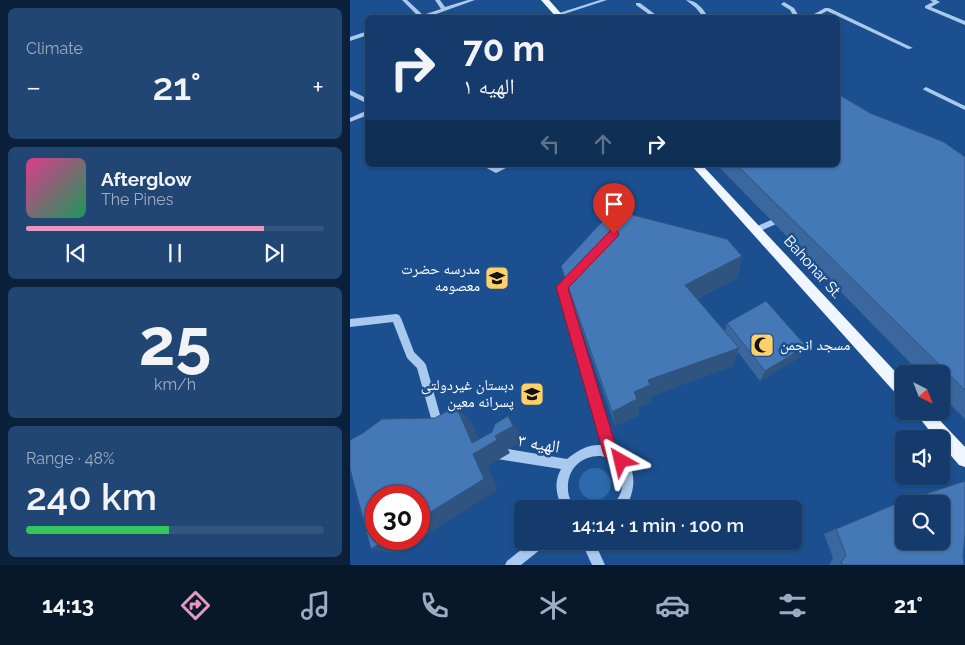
<!DOCTYPE html>
<meta charset="utf-8">
<style>
:root{--surface:#143b6b;--page:#214673;--text:#f1f3f6;--muted:#9dadc1;--line:#33557e;--accent:#e797bd}
body{margin:0;font-family:Raleway,"Noto Naskh Arabic",sans-serif;background:var(--page);color:var(--text);height:100vh;display:flex;flex-direction:column;font-size:19px;white-space:nowrap}
*{box-sizing:border-box;margin:0}
p{font-size:16px;color:var(--muted)}
.icon{flex:none;width:28px;height:28px;fill:none;stroke:currentColor;stroke-width:2;stroke-linecap:round;stroke-linejoin:round}
.map{position:relative;flex:1;overflow:hidden}
.sheet{display:flex;flex-direction:column;gap:8px;padding:8px;background:#0b203b;width:350px}
.sheet>*{flex:none}
.top-card{position:absolute;left:15px;top:15px;width:475px;height:152px;border-radius:8px;box-shadow:0 1px 4px #0004,0 0 0 1px var(--line);background:#143b6b;color:var(--text);overflow:hidden}
.needle{width:32px;rotate:138deg}
.controls{position:absolute;left:545px;top:365px;display:grid;gap:10px}
.controls a{display:grid;place-items:center;width:55px;height:55px;border-radius:8px;background:var(--surface);box-shadow:0 1px 4px #0004,0 0 0 1px var(--line);font-size:25px}
.speed{position:absolute;left:15px;top:485px;display:flex;gap:10px;font-size:25px;font-weight:700;text-align:center}
.speed>*{display:grid;place-content:center;width:65px;height:65px;border-radius:50%;background:var(--surface);box-shadow:0 1px 4px #0004,0 0 0 1px var(--line);line-height:1}
.speed .limit{border:8px solid #d22;background:#fff;color:#111}
.pin{position:absolute;display:grid;place-items:center;width:42px;height:42px;color:#fff;margin:-51px -21px;border-radius:50% 50% 50% 0;rotate:-45deg;box-shadow:0 0 5px #0007}
.pin .icon{rotate:45deg}
.me{position:absolute;width:55px;margin:-28px;rotate:323deg;stroke-linejoin:round;filter:drop-shadow(0 0 4px #0008)}
.turn{display:flex;align-items:center;gap:18px;height:105px;padding:0 15px;font-size:22px}
.turn .icon{width:65px;height:65px;stroke-width:2.5}
.turn b{display:block;font-size:35px;line-height:42px}
.lanes{display:flex;align-items:center;height:48px;padding:0 15px;background:#0003;justify-content:center;gap:25px;direction:ltr}
.lanes .off{opacity:.35}
.big{font-size:38px;font-weight:600;line-height:1.1}
.sheet .card{flex:1;display:flex;flex-direction:column;justify-content:center;gap:8px;min-width:0;padding:0 18px;border-radius:8px;background:var(--page)}
.sheet .dial{align-items:center;gap:0}
.dial b{font-size:65px;line-height:1}
.song{display:flex;align-items:center;gap:15px}
.cover{width:60px;height:60px;border-radius:8px;background:linear-gradient(135deg,hsl(330 70% 55%),hsl(150 70% 35%))}
.played{height:5px;border-radius:2px;background:linear-gradient(90deg,var(--accent) 80%,var(--line) 80%)}
.keys{display:flex;justify-content:space-around;direction:ltr}
.heat{display:flex;justify-content:space-between;align-items:center;font-size:28px;direction:ltr}
.charge{height:8px;border-radius:4px;background:linear-gradient(90deg,#34c759 48%,var(--line) 0)}
.trip{position:absolute;left:164px;top:500px;width:288px;height:50px;border-radius:8px;background:var(--surface);box-shadow:0 1px 4px #0004,0 0 0 1px var(--line);font-weight:600;line-height:50px;text-align:center}
.dock{display:flex;height:80px;justify-content:space-around;align-items:center;background:#08182b;color:var(--muted)}
.dock .icon{width:35px;height:35px}
.dock .current{color:var(--accent)}
.dock b{font-size:22px;color:var(--text)}
main{display:flex;flex:1;min-height:0}
.map>svg:first-child{display:block}
.green{fill:#2e69ad}
.lines{fill:none;stroke-linecap:round;stroke-linejoin:round}
.minor{fill:#a9c9ee;fill-rule:evenodd}
.major{fill:#f0f6ff;fill-rule:evenodd}
.wall{fill:#3a679d}
.shaded-wall{fill:#305480}
.building{fill:#4478b7;stroke:#305480;fill-rule:evenodd}
.route{fill:#e11d48;stroke:#92132f}
.labels{text-anchor:middle;dominant-baseline:central;stroke-width:5;stroke-linejoin:round;paint-order:stroke}
.street-label{font-size:15px;fill:#fff;stroke:#1b4f8f}
.poi-label{font-size:15px;fill:#fff;stroke:#1b4f8f;text-anchor:end}
.near-street-label{font-size:18px;fill:#fff;stroke:#1b4f8f}
</style>
<main>
<section class="sheet">
<div class="card"><p>Climate</p>
<div class="heat"><a>−</a><b class="big">21°</b><a>+</a></div>
</div>
<div class="card">
<div class="song"><i class="cover"></i><div><b>Afterglow</b><p>The Pines</p></div></div>
<div class="played"></div>
<div class="keys"><svg class="icon" aria-label="previous" viewBox="0 0 24 24"><path d="M18 5L8 12l10 7zM5 5v14"/></svg><svg class="icon" aria-label="pause" viewBox="0 0 24 24"><path d="M8 5v14M16 5v14"/></svg><svg class="icon" aria-label="next" viewBox="0 0 24 24"><path d="M6 5l10 7-10 7zM19 5v14"/></svg></div>
</div>
<div class="card dial"><b>25</b><p>km/h</p></div>
<div class="card"><p>Range · 48%</p><b class="big">240 km</b><div class="charge"></div></div>
</section>
<div class="map">
<svg width="615" height="565" viewBox="0 0 615 565">
<rect width="100%" height="100%" fill="#1b4f8f"/>
<!-- green -->
<circle class="green" cx="245" cy="484" r="16"/>
<g class="lines">
<!-- minor -->
<g class="minor">
<polygon points="52,0 57,0 73,15 91,9 85,0 90,0 95,7 118,0 125,0 75,18 66,18 68,16"/>
<polygon points="250,0 257,0 211,15 206,14"/>
<path d="M 336,0 C 347,0 353,9 359,18 L 354,18 L 346,8 Z"/>
<polygon points="580,0 586,0 590,2 581,7 615,21 615,25 575,8 575,6 583,2"/>
<polygon points="434,2 444,8 450,18 445,18 440,10 432,5 431,4"/>
<polygon points="286,3 290,3 310,18 304,18 286,5"/>
<polygon points="475,8 479,8 563,48 558,49 477,11 464,18 457,18"/>
<polygon points="18,31 18,35 0,41 0,37"/>
<polygon points="576,87 615,106 615,110 574,90 573,89"/>
<polygon points="0,90 18,99 18,104 0,95"/>
<polygon points="18,110 18,115 0,122 0,118"/>
<polygon points="131,165 141,165 146,168 152,165 162,165 146,173"/>
<polygon points="432,215 436,218 435,220 406,233 402,230 403,228"/>
<path d="M 224,271 L 227,273 L 228,275 L 217,288 L 264,448 C 287,463 288,487 275,509 L 262,509 C 265,501 271,496 272,488 C 280,443 215,447 218,490 C 218,496 222,503 224,509 L 212,509 C 207,494 203,484 211,469 L 147,459 L 143,457 L 141,453 L 143,449 L 147,447 L 217,459 C 228,450 238,444 252,445 L 208,287 L 221,273 Z"/>
<polygon points="46,314 49,315 51,318 64,352 74,362 76,365 94,429 93,433 89,434 85,433 84,429 67,368 57,358 43,322 0,327 0,319"/>
<polygon points="182,541 198,541 196,545 171,565 155,565 157,561"/>
<polygon points="231,541 244,541 255,565 242,565"/>
</g>
<!-- major -->
<g class="major">
<polygon points="191,0 199,0 215,18 207,18"/>
<polygon points="341,165 352,165 554,381 554,399 549,397"/>
<polygon points="564,411 581,411 615,447 615,467 609,465 591,444 591,439 586,439"/>
</g>
</g>
<!-- wall -->
<g class="wall">
<polygon points="520,113 615,157 615,419 591,395 591,374 571,374 367,165 488,165"/>
<polygon points="392,256 387,278 347,299 375,331 377,323 456,346 450,357 410,381 388,352 383,366 301,396 301,402 288,407 289,415 265,426 217,287 211,266"/>
<polygon points="548,503 614,537 613,557 614,565 479,565 483,558 474,534"/>
</g>
<!-- shaded-wall -->
<g class="shaded-wall">
<polygon points="392,256 387,278 333,306 335,285"/>
<polygon points="456,346 450,357 410,381 415,371"/>
<polygon points="389,348 383,366 301,396 301,402 288,407 289,415 265,426 262,412 298,380"/>
<polygon points="106,406 121,421 133,448 145,436 158,416 169,431 174,440 158,449 160,453 138,466 148,490 46,554 21,549 37,539 69,539 69,519 123,454 122,443"/>
</g>
<!-- building -->
<g class="building">
<polygon points="488,94 520,113 594,142 615,157 615,390 387,165 488,165"/>
<polygon points="263,210 377,239 392,256 335,285 389,348 298,380 300,385 284,392 287,399 262,412 211,266"/>
<polygon points="416,301 456,346 415,371 377,323"/>
<polygon points="106,406 122,443 142,432 145,424 158,416 163,426 145,436 147,440 123,454 134,479 69,519 69,496 26,496 26,539 37,539 21,549 0,469 0,440 13,433 32,419 85,418"/>
<path d="M 615,481 L 615,534 L 613,557 L 614,565 L 492,565 L 491,563 L 496,555 L 486,529 L 548,503 ZM 554,504 L 591,504 L 591,541 L 554,541 Z"/>
</g>
<!-- route -->
<polygon class="route" points="264,230 267,231 269,234 267,237 218,288 266,447 276,456 279,461 276,466 271,468 255,457 253,452 206,287 260,231"/>
<!-- icons -->
<defs>
<g id="school-square" transform="scale(1.25)"><rect x="-9" y="-9" width="18" height="18" rx="4" fill="#ffd166" stroke="#1b4f8f"/><path d="M0-5L7-2L0 1L-7-2ZM-4 1L0 2.5L4 1V4Q0 6-4 4Z" fill="#111"/></g>
<g id="mosque-square" transform="scale(1.25)"><rect x="-9" y="-9" width="18" height="18" rx="4" fill="#ffd166" stroke="#1b4f8f"/><path d="M3.5-4.9A6 6 0 1 0 3.5 4.9A5 5 0 1 1 3.5-4.9Z" fill="#111"/></g>
</defs>
<g fill-rule="evenodd">
<use href="#school-square" x="147" y="278"/>
<use href="#mosque-square" x="412" y="345"/>
<use href="#school-square" x="182" y="394"/>
</g>
<g class="labels">
<!-- street labels -->
<g class="street-label">
<text transform="translate(463 267) rotate(48)">Bahonar St.</text>
</g>
<!-- poi labels -->
<g class="poi-label">
<text x="130" y="269">مدرسه حضرت<tspan x="130" dy="17">معصومه</tspan></text>
<text x="430" y="345" text-anchor="start">مسجد انجمن</text>
<text x="164" y="385">دبستان غیردولتی<tspan x="164" dy="17">پسرانه معین</tspan></text>
</g>
<!-- near-street labels -->
<g class="near-street-label">
<text transform="translate(189 443) rotate(10)">الهیه ۳</text>
</g>
</g>
</svg>
<div class="controls">
<a><svg class="needle" viewBox="-14 -14 28 28"><path d="M0-13l5 13h-10z" fill="#e53935"/><path d="M0 13l5-13h-10z" fill="#9dadc1"/></svg></a>
<a><svg class="icon" aria-label="sound" viewBox="0 0 24 24"><path d="M4 9h4l5-4v14l-5-4H4zM17 9q2 3 0 6"/></svg></a>
<a><svg class="icon" aria-label="search" viewBox="0 0 24 24"><circle cx="10" cy="10" r="6"/><path d="M15 15l6 6"/></svg></a>
</div>
<div class="speed"><div class="limit">30</div></div>
<div class="pin" style="left:264px;top:234px;background:#d93025"><svg class="icon" aria-label="arrive" viewBox="0 0 24 24"><path d="M6 21V4h12l-3 4 3 4H6"/></svg></div>
<svg class="me" style="left:271px;top:461px" viewBox="-20 -20 40 40"><path d="M0-17L14 15 0 8-14 15z" fill="#e11d48" stroke="#fff" stroke-width="4"/></svg>
<div class="trip">14:14 · 1 min · 100 m</div>
<div class="top-card">
<div class="turn"><svg class="icon" aria-label="right" viewBox="0 0 24 24"><path d="M7 20v-9h11M14 6l5 5-5 5"/></svg><div><b>70 m</b>الهیه ۱</div></div>
<div class="lanes"><svg class="icon off" aria-label="left" viewBox="0 0 24 24"><path d="M17 20v-9H6M10 6l-5 5 5 5"/></svg><svg class="icon off" aria-label="ahead" viewBox="0 0 24 24"><path d="M12 20V5M6 11l6-6 6 6"/></svg><svg class="icon" aria-label="right" viewBox="0 0 24 24"><path d="M7 20v-9h11M14 6l5 5-5 5"/></svg></div>
</div>
</div>
</main>
<nav class="dock">
<b>14:13</b>
<svg class="icon current" aria-label="directions" viewBox="0 0 24 24"><path d="M12 3l9 9-9 9-9-9zM9 14v-3h6M13 9l2 2-2 2"/></svg>
<svg class="icon" aria-label="music" viewBox="0 0 24 24"><path d="M9 18V5l10-2v13"/><circle cx="6" cy="18" r="3"/><circle cx="16" cy="16" r="3"/></svg>
<svg class="icon" aria-label="phone" viewBox="0 0 24 24"><path d="M5 4h4l2 5-3 2q2 4 5 5l2-3 5 2v4C11 20 4 13 5 4z"/></svg>
<svg class="icon" aria-label="climate" viewBox="0 0 24 24"><path d="M12 3v18M4 7l16 10M4 17L20 7"/></svg>
<svg class="icon" aria-label="car" viewBox="0 0 24 24"><path d="M5 17H2v-5l4-1 3-4h7l3 4 3 1v5h-3M9 17h6M6 11h13"/><circle cx="7" cy="17" r="2"/><circle cx="17" cy="17" r="2"/></svg>
<svg class="icon" aria-label="filters" viewBox="0 0 24 24"><path d="M4 7h16M4 17h16"/><circle cx="9" cy="7" r="2"/><circle cx="15" cy="17" r="2"/></svg>
<b>21°</b>
</nav>
